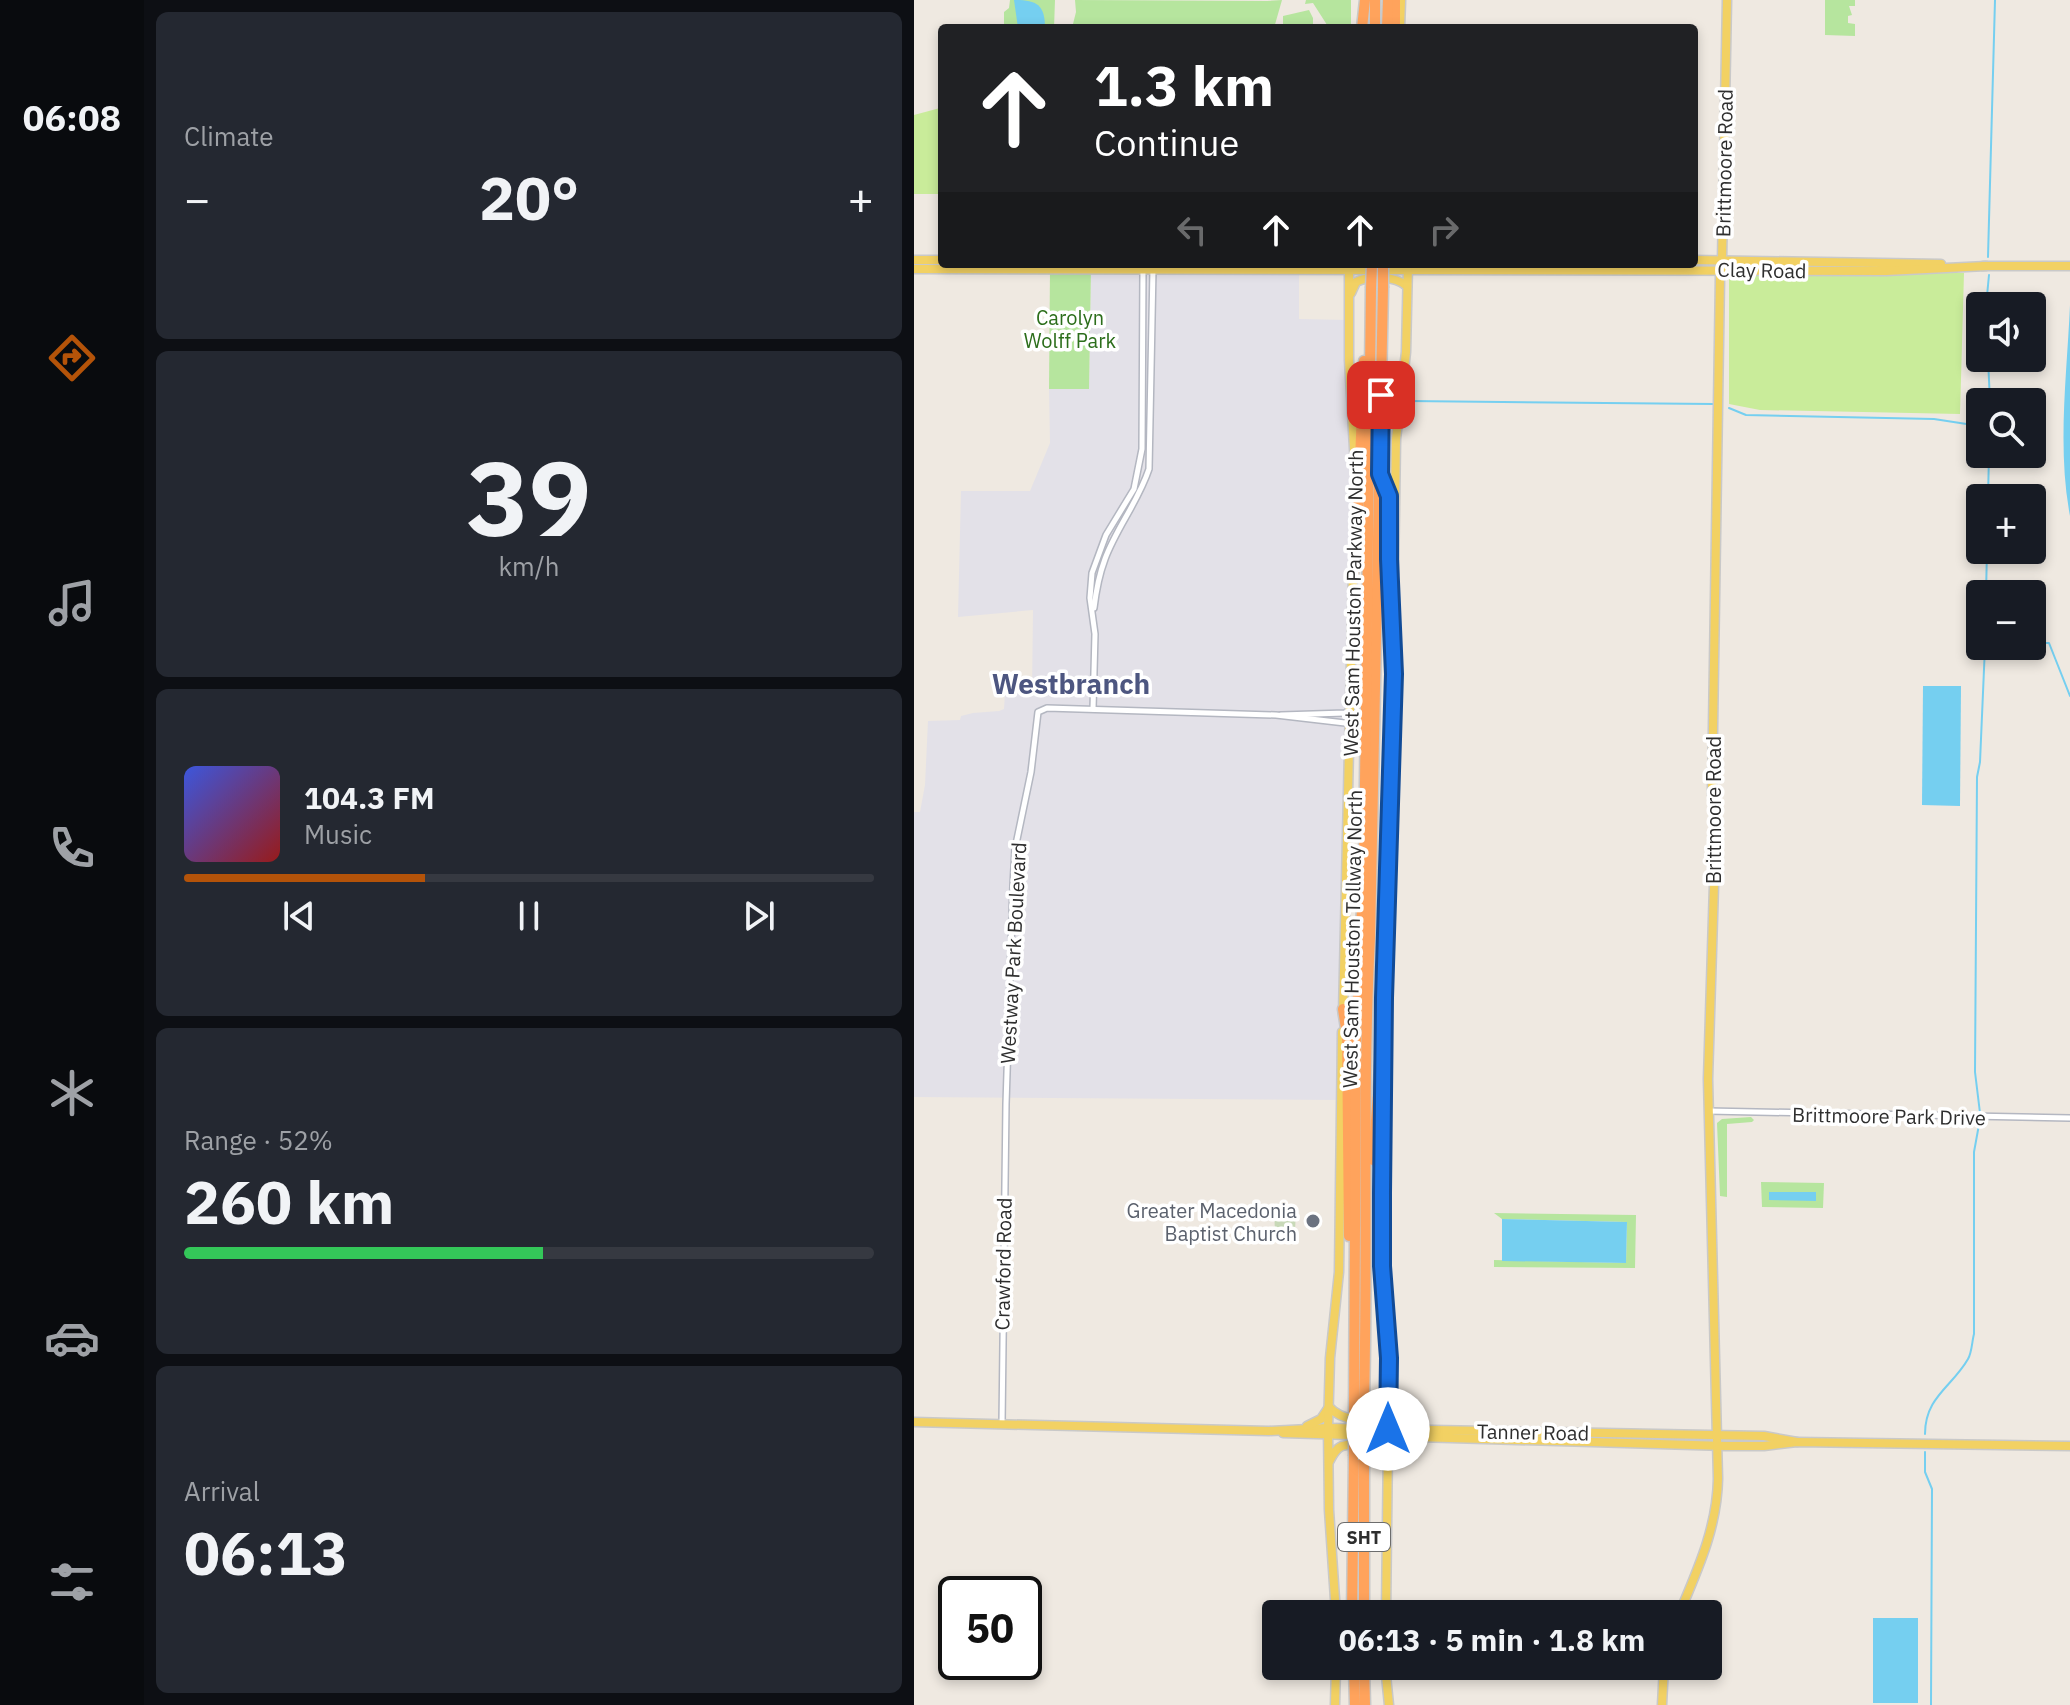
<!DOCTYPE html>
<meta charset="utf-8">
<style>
:root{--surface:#171b24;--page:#242831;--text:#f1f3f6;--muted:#9ea1a6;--line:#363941;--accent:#b45309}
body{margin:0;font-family:"IBM Plex Sans",sans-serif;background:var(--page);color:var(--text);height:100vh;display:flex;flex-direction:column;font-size:30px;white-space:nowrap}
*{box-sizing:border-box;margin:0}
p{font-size:26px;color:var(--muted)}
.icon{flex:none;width:44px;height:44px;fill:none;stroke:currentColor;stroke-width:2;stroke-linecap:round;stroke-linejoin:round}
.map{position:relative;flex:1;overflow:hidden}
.sheet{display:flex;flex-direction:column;gap:12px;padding:12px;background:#0d0f14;width:770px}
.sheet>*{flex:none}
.top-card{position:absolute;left:24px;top:24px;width:760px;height:244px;border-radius:8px;box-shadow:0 4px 12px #0003;background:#202124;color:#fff;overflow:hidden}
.fabs{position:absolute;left:1052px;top:292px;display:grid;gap:16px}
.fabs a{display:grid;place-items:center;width:80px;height:80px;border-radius:8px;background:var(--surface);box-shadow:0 4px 12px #0003;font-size:40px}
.speed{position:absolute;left:24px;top:1576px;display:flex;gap:16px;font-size:40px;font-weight:700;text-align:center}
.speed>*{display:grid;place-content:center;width:104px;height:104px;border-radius:50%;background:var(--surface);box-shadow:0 4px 12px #0003;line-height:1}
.speed .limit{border:4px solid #111;border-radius:12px;background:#fff;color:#111}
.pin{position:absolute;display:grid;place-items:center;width:68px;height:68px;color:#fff;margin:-34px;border-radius:16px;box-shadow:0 4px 12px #0006}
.me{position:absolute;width:88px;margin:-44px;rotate:0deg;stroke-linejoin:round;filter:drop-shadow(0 0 6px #0008)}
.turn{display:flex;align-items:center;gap:28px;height:168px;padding:0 24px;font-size:36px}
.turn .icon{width:104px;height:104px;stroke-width:2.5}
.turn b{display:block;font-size:56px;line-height:68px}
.lanes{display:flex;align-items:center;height:76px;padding:0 24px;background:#0003;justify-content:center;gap:40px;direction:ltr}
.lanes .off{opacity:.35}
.big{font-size:60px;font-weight:700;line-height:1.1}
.sheet .card{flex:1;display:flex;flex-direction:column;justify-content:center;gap:12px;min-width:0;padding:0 28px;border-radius:12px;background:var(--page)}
.sheet .dial{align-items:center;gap:0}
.dial b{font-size:104px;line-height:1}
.song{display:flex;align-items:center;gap:24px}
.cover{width:96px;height:96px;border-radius:12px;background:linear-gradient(135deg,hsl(230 70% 55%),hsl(0 70% 35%))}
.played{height:8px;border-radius:4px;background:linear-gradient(90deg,var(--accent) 35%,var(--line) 35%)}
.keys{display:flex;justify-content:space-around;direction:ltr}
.heat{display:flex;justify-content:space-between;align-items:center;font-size:44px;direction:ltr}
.charge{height:12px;border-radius:6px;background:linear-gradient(90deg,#34c759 52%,var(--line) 0)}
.trip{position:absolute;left:348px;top:1600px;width:460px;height:80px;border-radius:8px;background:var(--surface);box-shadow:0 4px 12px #0003;font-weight:700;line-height:80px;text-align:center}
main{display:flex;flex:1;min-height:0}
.menu{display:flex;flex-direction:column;width:144px;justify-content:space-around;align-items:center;background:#090b0e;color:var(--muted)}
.menu .icon{width:56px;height:56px}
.menu .selected{color:var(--accent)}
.menu b{font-size:36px;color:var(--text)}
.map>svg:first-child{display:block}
.industrial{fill:#e3e1e8}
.green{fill:#b6e59e}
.cemetery{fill:#c8d9b8}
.pitch{fill:#c9ec9a}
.water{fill:#75cff0}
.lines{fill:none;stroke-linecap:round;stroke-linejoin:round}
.stream{stroke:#75cff0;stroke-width:2}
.minor-casing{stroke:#b4b7c1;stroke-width:8}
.major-casing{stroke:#c9c9c9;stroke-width:11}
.highway-casing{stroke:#c9c9c9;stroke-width:13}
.minor{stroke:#fff;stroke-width:5}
.major{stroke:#f2d163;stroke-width:8}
.highway{stroke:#ffa35c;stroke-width:10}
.highway-bridge-casing{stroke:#c9c9c9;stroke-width:13;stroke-linecap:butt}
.highway-bridge{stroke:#ffa35c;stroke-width:10}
.route-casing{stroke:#114b97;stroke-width:20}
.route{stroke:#1a73e8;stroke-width:14}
.worship-dot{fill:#6b7280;stroke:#fff;stroke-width:3}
.labels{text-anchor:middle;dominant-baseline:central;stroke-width:7;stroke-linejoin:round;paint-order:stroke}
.shield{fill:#fff;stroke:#6d6d6d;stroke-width:2}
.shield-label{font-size:18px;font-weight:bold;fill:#2e2e2e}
.street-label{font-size:20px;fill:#2e2e2e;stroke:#fff}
.park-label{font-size:20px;fill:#2c6e1b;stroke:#fff}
.worship-label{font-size:20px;fill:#5b616d;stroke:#fff;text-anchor:end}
.district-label{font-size:28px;font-weight:bold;fill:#4d5680;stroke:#fff}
</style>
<main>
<nav class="menu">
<b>06:08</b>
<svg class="icon selected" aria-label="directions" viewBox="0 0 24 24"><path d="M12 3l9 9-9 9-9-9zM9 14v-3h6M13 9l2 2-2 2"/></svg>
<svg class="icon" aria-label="music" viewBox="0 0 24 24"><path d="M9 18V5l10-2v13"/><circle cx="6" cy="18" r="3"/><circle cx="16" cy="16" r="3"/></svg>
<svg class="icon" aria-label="phone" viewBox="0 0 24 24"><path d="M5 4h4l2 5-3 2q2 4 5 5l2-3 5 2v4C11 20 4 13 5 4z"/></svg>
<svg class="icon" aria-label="climate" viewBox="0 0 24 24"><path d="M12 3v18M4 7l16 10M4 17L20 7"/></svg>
<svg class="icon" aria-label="car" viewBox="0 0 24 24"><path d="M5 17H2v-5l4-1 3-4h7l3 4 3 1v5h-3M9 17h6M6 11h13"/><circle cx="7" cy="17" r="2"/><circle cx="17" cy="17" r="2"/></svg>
<svg class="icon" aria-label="filters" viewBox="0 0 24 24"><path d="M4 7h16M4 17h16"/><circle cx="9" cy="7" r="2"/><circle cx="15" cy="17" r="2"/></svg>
</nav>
<section class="sheet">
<div class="card"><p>Climate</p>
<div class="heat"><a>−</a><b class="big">20°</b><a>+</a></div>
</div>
<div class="card dial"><b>39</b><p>km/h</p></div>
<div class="card">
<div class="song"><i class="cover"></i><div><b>104.3 FM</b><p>Music</p></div></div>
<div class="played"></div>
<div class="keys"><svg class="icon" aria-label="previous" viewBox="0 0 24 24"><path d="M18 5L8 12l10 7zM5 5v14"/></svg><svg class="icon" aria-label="pause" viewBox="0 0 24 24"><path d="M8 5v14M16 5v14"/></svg><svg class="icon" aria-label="next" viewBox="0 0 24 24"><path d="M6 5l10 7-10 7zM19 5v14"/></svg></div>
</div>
<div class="card"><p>Range · 52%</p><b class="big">260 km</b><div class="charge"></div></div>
<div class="card"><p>Arrival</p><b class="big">06:13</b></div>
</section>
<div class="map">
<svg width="1156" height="1705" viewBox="0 0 1156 1705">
<rect width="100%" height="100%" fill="#efe9e1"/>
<!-- industrial -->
<polygon class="industrial" points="177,269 385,271 385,319 434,320 441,435 441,501 426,1100 0,1097 0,812 6,812 11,785 14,721 46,720 47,716 59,713 85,711 90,709 91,693 118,693 119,610 44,617 47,491 116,491 136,443 135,389 175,389"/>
<!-- green -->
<g class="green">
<polygon points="96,0 141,0 140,28 90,28 90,12 95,8"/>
<polygon points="161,0 353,1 368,0 360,28 158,28 162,12"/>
<polygon points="392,0 437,0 437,28 415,28 399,3 391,4"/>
<polygon points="911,0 941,0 941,6 935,6 938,15 934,16 934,23 941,24 941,36 911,35"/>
<polygon points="395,10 399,18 399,28 369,28 369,16"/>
<polygon points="136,269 177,269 175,389 135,389"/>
<polygon points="837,1117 840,1120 838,1122 813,1124 813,1197 806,1196 803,1123 808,1119"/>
<polygon points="847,1182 910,1183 909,1208 848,1207"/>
<polygon points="580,1213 722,1215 721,1268 580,1267 580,1260 712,1263 713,1222 588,1219"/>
</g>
<!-- cemetery -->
<polygon class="cemetery" points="382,1210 381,1231 361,1231 360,1211"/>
<!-- pitch -->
<g class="pitch">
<polygon points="26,108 26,194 0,194 0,115"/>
<polygon points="1050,273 1046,414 846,410 815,404 815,274"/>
</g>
<!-- water -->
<g class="water">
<path d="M 100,0 C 122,0 131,4 131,28 L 104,28 Z"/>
<path d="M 1156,305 L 1156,516 C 1143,448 1153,374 1156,305 Z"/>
<polygon points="1009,686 1047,686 1046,806 1008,805"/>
<polygon points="855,1192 902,1192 902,1201 855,1200"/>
<polygon points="588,1219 713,1222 712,1263 588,1261"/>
<rect x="959" y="1618" width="45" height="85"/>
</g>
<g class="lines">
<!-- stream -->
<g class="stream">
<polyline points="1074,257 1081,0"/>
<polyline points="1072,306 1075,275"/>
<polyline points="1074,358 1076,402"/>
<polyline points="494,401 799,404"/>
<polyline points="815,408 832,415 1020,419 1059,425 1066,423"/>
<polyline points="1074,498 1075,454"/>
<polyline points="1072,594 1073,550"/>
<polyline points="1118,643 1135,643 1156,696"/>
<polyline points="1066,1113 1061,1072 1063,777 1066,762 1071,646"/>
<path d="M 1011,1434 C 1011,1397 1038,1387 1054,1359 C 1058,1352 1058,1341 1060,1334 L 1060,1152 L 1066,1119"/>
<polyline points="1011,1452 1011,1472 1018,1489 1017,1705"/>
</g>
<!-- minor casing -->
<g class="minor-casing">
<g id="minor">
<path d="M 180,608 C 182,591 185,575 191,559 C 203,527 224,502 235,469 L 239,269 L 236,264"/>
<polyline points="179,709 181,634 176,598 178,573 192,535 220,489 228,449 229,269 232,264"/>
<polyline points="367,715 431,713 436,710"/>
<polyline points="794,1111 1156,1118"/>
<polyline points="88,1424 92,1104 99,886 101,849 117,772 124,712 133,708 362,715 431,723 436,726"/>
</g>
</g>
<!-- major casing -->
<g class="major-casing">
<g id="major">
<polyline points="486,28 487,0"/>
<polyline points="0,260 28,260"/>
<polyline points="780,260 1027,264"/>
<polyline points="435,264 435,360 441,466"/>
<polyline points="1069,266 1156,266"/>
<polyline points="0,269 972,271 1072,266"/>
<path d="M 437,293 L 442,282 C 456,275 481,276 493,286"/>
<polyline points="480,574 482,439 492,352 494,264"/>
<polyline points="429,1014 439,572"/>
<polyline points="470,1018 480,671"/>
<polyline points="470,1071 468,1266 475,1358 472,1614"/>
<path d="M 415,1407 C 428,1421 452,1423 469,1415 L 472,1409"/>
<polyline points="0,1422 355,1431 414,1428 850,1436 883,1442"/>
<polyline points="393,1426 407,1419 415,1407"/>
<polyline points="369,1433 812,1446 850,1446 883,1442 1156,1446"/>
<path d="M 415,1462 C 418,1456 421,1449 428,1446 C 441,1442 464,1445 474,1455"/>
<polyline points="422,1614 415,1510 414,1428 416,1358 425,1272 428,1032"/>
<path d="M 765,1614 C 784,1569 803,1528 804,1479 L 794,1079 L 800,885 L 801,814 L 798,793 L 806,276 L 808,260 L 813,0"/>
<polyline points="471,1666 475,1705"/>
<polyline points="421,1705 422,1666"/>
<polyline points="748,1705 750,1666"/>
</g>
</g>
<!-- highway casing -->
<g class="highway-casing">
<g id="highway">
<polyline points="481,0 481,28"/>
<polyline points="448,28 451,0"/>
<polyline points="461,28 461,0"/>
<polyline points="473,28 474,0"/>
<polyline points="467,477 475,496 475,559 480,674"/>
<polyline points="439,576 443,536 450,361"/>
<polyline points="429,1009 433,1035 435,1236"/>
<polyline points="459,1160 470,1014"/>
<path d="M 450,1401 C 454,1247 448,1092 456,938 L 469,288"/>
<polyline points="440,1416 442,1039 450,864 457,288"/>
<polyline points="438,1614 440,1456"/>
<polyline points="450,1614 450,1460"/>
<polyline points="440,1666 441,1705"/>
<polyline points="450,1666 451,1705"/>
</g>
</g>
<!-- minor -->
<use href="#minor" class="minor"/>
<!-- major -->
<use href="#major" class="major"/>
<!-- highway -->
<use href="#highway" class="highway"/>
<!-- highway-bridge casing -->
<g class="highway-bridge-casing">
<g id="highway-bridge">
<polyline points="457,288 458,264"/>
<polyline points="469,288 469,264"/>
<polyline points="440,1456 440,1416"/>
<polyline points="450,1460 450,1401"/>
</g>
</g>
<!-- highway-bridge -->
<use href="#highway-bridge" class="highway-bridge"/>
</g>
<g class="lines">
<!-- route casing -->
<g class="route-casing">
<polyline id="route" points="467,395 466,474 475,496 475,559 480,674 470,998 468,1194 468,1266 475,1358 474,1429"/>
</g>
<!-- route -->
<use href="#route" class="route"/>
</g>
<!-- markers -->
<circle class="worship-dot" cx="399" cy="1221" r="8"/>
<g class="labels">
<!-- shield labels -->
<rect class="shield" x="424" y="1523" width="52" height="28" rx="6"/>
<g class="shield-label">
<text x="450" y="1537">SHT</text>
</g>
<!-- street labels -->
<g class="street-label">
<text transform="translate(810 163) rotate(-89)">Brittmoore Road</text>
<text transform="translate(848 270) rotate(1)">Clay Road</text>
<text transform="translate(439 603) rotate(-89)">West Sam Houston Parkway North</text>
<text transform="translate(799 810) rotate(-90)">Brittmoore Road</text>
<text transform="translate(438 939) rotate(-89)">West Sam Houston Tollway North</text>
<text transform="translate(99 953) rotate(-87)">Westway Park Boulevard</text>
<text transform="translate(975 1116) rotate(1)">Brittmoore Park Drive</text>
<text transform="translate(89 1264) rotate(-89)">Crawford Road</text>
<text transform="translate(619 1432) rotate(1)">Tanner Road</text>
</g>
<!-- park labels -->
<g class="park-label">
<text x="156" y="317">Carolyn<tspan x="156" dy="23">Wolff Park</tspan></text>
</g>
<!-- worship labels -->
<g class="worship-label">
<text x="383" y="1210">Greater Macedonia<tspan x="383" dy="23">Baptist Church</tspan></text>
</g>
<!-- district labels -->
<g class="district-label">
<text x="157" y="683">Westbranch</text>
</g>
</g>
</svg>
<div class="fabs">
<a><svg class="icon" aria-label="sound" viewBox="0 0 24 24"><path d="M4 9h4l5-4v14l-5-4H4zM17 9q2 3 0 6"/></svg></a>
<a><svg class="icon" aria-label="search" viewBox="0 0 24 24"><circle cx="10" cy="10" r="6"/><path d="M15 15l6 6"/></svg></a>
<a>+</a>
<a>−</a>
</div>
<div class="speed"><div class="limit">50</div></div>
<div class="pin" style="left:467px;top:395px;background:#d93025"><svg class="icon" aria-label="arrive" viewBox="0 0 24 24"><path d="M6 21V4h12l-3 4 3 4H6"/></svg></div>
<svg class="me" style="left:474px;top:1429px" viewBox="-20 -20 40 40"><circle r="19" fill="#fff"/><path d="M0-13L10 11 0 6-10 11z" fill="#1a73e8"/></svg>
<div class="trip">06:13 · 5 min · 1.8 km</div>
<div class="top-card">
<div class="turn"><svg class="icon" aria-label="ahead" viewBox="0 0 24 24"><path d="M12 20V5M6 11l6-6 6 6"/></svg><div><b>1.3 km</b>Continue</div></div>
<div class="lanes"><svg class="icon off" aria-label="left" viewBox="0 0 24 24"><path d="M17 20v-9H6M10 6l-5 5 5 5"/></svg><svg class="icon" aria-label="ahead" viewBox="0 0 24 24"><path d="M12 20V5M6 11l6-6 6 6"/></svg><svg class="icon" aria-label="ahead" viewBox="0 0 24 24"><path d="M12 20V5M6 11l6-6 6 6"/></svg><svg class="icon off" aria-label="right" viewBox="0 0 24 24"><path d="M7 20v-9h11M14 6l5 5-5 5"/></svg></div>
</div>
</div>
</main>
